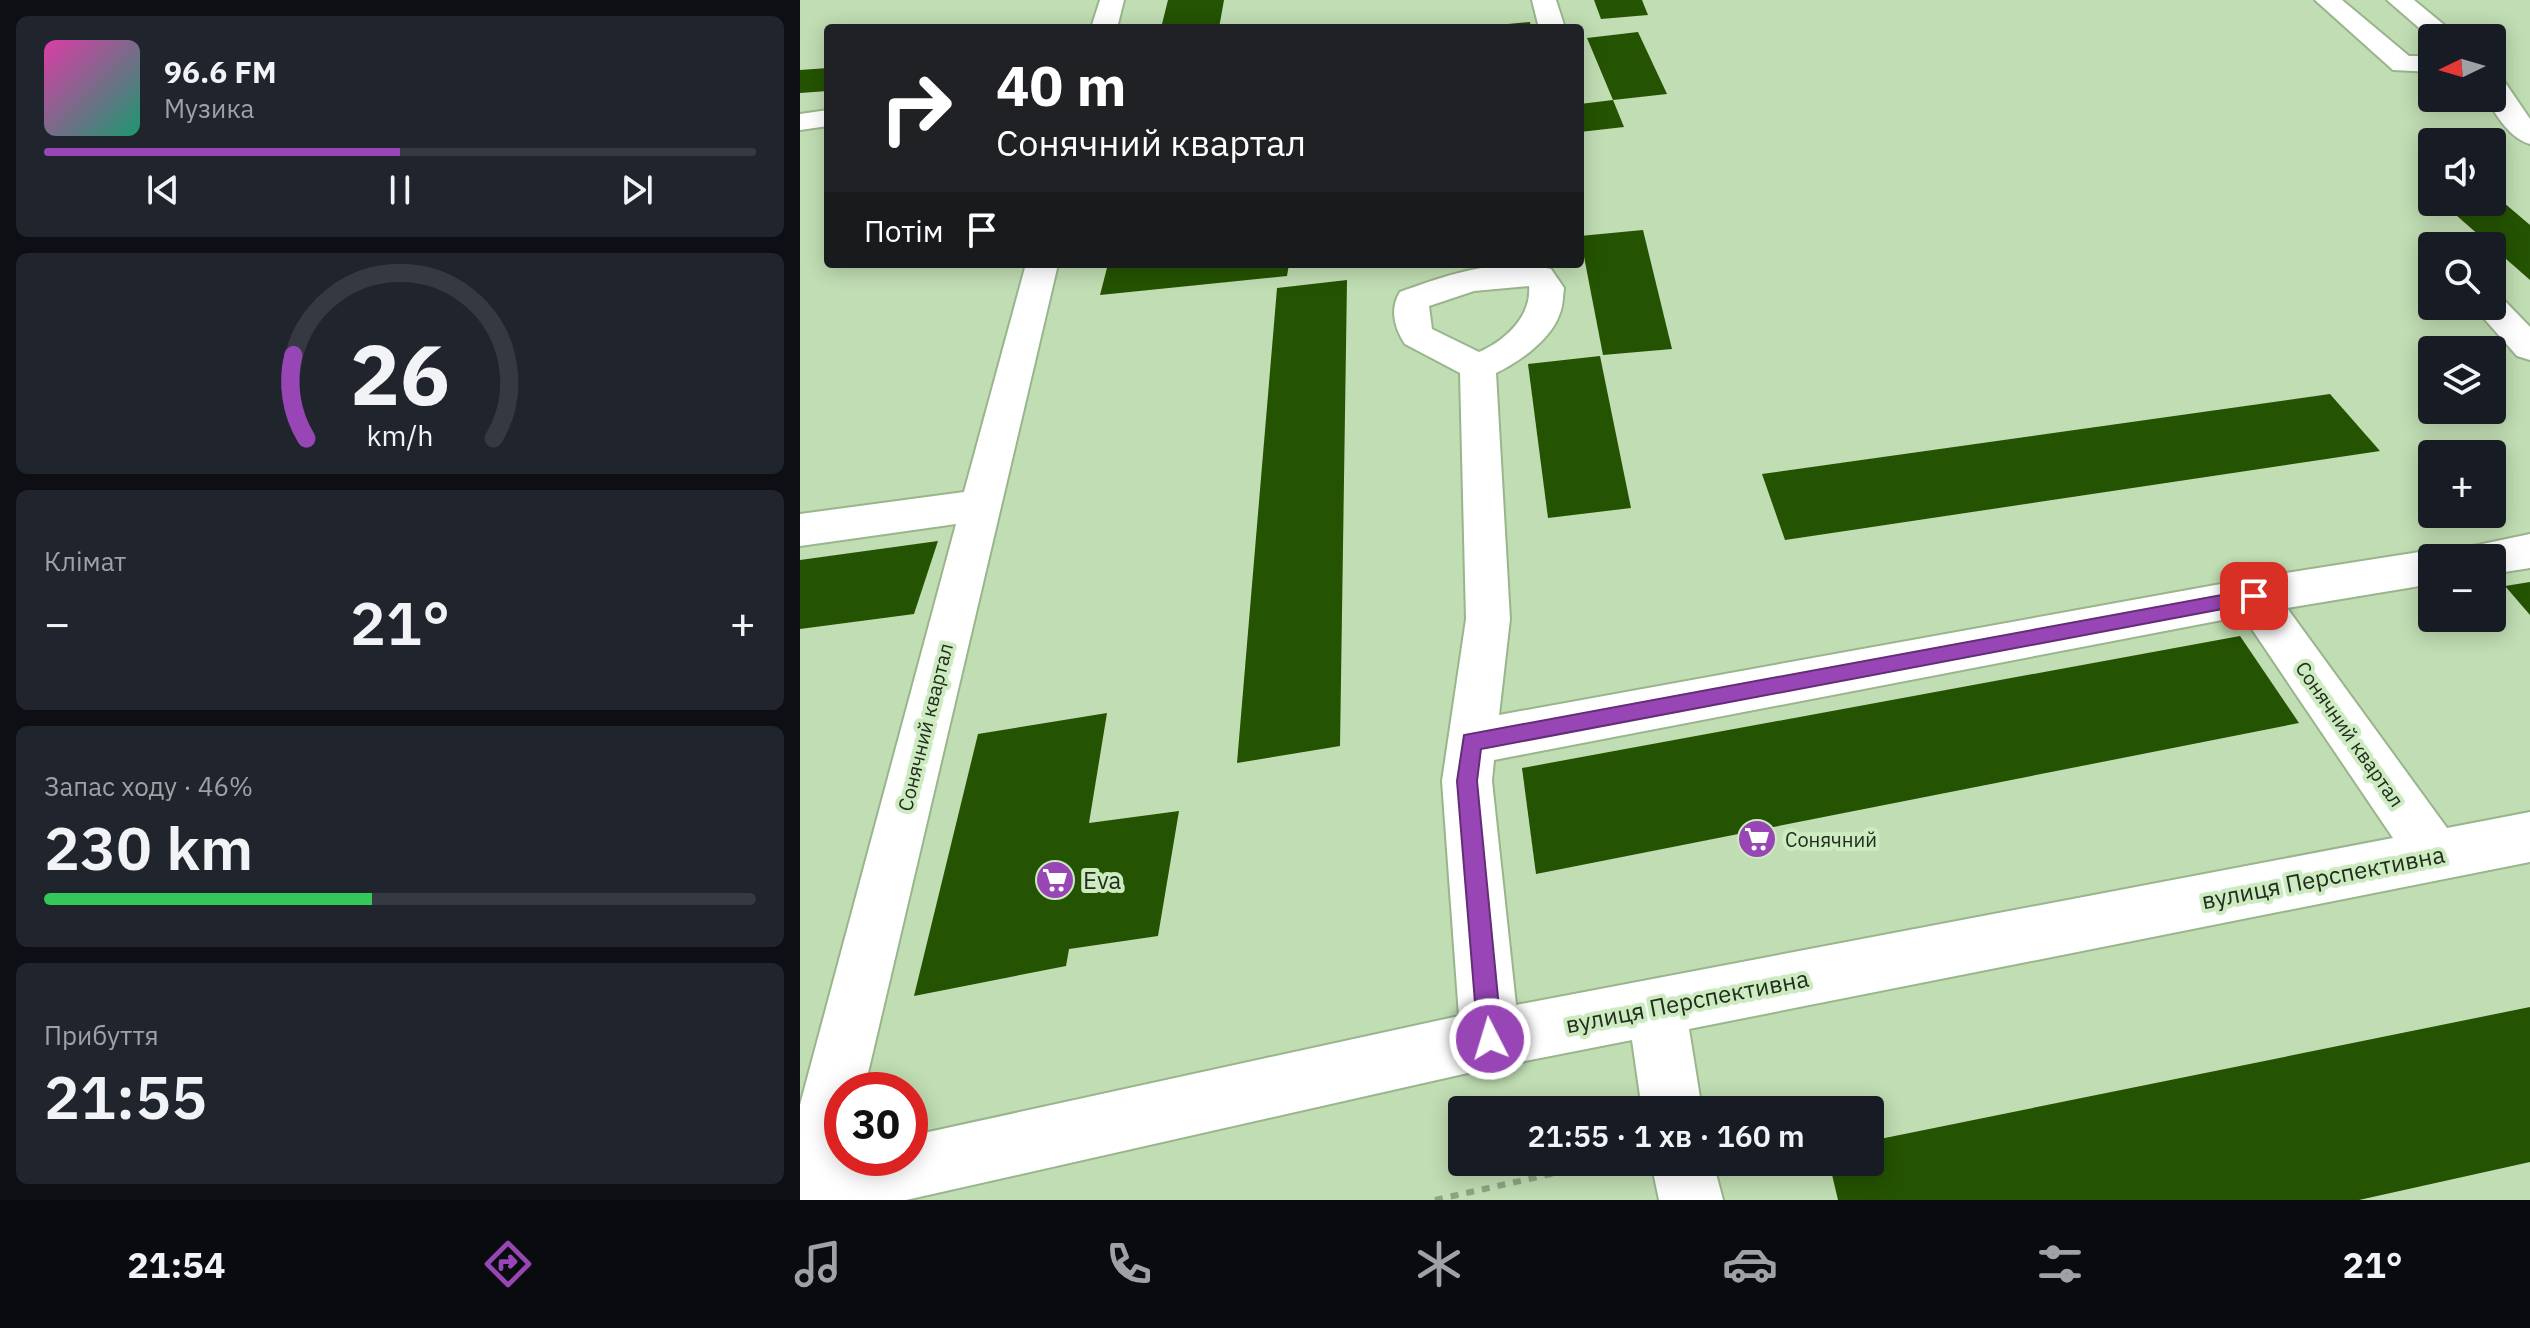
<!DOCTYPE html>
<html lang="uk">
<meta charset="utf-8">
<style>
:root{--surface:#171b24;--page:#20242c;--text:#f1f3f6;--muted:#9ea1a6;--line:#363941;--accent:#9846b5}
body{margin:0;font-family:"IBM Plex Sans",sans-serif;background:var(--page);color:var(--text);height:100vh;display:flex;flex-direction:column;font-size:30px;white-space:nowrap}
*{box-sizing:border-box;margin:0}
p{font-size:26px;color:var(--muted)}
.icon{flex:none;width:44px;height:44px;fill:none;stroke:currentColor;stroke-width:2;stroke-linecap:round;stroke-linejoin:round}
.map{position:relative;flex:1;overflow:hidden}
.drawer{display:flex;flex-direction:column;gap:16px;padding:16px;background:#0d0f14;width:800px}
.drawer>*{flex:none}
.guide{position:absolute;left:24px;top:24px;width:760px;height:244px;border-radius:8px;box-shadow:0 4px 20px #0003;background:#202124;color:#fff;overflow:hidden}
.needle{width:52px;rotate:265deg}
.controls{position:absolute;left:1618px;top:24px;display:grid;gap:16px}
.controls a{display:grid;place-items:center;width:88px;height:88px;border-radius:8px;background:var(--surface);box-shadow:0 4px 20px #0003;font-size:40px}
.speed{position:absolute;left:24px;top:1072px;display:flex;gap:16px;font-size:40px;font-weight:700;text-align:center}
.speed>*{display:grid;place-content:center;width:104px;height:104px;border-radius:50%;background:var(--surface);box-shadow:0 4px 20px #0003;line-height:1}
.speed .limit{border:12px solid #d22;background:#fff;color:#111}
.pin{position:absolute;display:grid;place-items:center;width:68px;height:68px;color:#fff;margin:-34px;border-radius:16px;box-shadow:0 4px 12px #0006}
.me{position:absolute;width:88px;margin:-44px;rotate:355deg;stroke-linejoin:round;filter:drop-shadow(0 0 6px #0008)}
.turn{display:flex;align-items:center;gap:28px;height:168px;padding:0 40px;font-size:36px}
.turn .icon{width:104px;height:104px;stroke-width:2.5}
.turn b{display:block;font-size:56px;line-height:68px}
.then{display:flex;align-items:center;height:76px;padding:0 40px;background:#0003;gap:16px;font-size:30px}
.big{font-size:60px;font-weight:600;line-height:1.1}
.drawer .widget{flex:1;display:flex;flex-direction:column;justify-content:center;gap:12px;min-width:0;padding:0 28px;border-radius:12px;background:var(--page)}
.drawer .dial{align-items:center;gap:0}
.dial svg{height:208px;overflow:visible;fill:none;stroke:var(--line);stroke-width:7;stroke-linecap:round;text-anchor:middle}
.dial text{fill:var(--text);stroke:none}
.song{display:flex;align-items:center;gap:24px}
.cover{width:96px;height:96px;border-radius:12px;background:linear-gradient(135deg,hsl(320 70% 55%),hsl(160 70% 35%))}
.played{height:8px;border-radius:4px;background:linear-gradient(90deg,var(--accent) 50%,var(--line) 50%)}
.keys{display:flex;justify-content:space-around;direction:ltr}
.heat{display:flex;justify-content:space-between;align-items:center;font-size:44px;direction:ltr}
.charge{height:12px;border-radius:6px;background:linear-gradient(90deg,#34c759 46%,var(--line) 0)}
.trip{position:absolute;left:648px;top:1096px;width:436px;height:80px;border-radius:8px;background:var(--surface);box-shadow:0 4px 20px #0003;font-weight:600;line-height:80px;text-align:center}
.tab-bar{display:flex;height:128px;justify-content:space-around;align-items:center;background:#090b0e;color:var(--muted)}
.tab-bar .icon{width:56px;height:56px}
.tab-bar .current{color:var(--accent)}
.tab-bar b{font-size:36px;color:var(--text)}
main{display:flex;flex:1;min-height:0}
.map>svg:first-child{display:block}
.building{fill:#245301}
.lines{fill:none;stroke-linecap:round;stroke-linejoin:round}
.minor-casing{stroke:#98b58c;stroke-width:4}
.path{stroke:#8ea583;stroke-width:6;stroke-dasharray:8 8;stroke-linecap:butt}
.minor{fill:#fff;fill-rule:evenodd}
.route{fill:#9846b5;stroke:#632e76;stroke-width:2}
.labels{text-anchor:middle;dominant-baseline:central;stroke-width:8;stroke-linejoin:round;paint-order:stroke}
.street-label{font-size:20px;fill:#222d1d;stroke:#cdebc0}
.poi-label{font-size:20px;fill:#222d1d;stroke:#cdebc0;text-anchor:start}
.near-street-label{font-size:24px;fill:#222d1d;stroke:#cdebc0}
.near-poi-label{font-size:24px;fill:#222d1d;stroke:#cdebc0;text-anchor:start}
</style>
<main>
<section class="drawer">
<div class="widget">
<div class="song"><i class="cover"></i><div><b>96.6 FM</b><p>Музика</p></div></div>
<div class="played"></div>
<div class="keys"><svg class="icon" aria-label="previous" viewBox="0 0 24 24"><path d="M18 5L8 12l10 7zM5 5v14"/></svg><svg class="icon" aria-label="pause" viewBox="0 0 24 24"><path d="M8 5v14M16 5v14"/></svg><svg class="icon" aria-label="next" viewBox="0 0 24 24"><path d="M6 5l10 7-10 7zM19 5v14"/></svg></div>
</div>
<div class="widget dial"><svg viewBox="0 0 100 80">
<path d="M14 69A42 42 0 1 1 86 69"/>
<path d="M14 69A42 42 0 0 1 9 37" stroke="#9846b5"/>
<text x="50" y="56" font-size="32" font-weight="700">26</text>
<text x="50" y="72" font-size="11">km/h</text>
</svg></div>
<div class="widget"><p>Клімат</p>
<div class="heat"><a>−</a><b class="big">21°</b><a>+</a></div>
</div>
<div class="widget"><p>Запас ходу · 46%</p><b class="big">230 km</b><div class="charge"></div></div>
<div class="widget"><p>Прибуття</p><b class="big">21:55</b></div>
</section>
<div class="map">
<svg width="1730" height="1200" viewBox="0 0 1730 1200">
<rect width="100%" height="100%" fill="#c0ddb3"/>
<!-- building -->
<g class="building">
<polygon points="368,0 424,0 419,28 361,28"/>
<polygon points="794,0 842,0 848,15 801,19"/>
<polygon points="730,22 731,28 687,28 687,26"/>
<polygon points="838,32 867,94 813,100 824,127 780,132 780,104 813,100 787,38"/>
<polygon points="28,68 28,91 0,93 0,70"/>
<polygon points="1703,202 1730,225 1730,280 1648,208"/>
<polygon points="843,230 872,349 803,355 780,236"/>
<polygon points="308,264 489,264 487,276 300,295"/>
<polygon points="547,280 540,746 437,763 477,288"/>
<polygon points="800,356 831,508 748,518 728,364"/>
<polygon points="1530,394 1580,451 985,540 962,474"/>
<polygon points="138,541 114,614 0,629 0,560"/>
<polygon points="1730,582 1730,615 1705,586"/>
<polygon points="1440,636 1499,723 736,874 722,768"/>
<polygon points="307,713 289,823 379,811 358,936 269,949 266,966 114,996 178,734"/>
<polygon points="1730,1007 1730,1162 1559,1200 1038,1200 1029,1162 1070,1162 1070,1141"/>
</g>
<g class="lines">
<!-- minor casing -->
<g class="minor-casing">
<g id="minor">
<polygon points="300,0 324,0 317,28 291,28"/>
<polygon points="732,0 756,0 765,28 739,28"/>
<polygon points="1515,0 1542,0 1609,56 1632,56 1632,72 1593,70"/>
<polygon points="1587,0 1614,0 1660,38 1632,39"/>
<path d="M 1692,76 L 1702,78 L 1730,119 L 1730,144 C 1709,138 1697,116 1686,98 L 1692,98 Z"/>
<polygon points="28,110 28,126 0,130 0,114"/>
<path d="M 226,264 L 258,264 L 64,1090 L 42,1090 L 42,1158 L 110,1158 L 110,1136 L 659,1016 L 642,781 L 666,619 L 660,373 L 605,344 C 595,329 589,309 600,292 C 646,275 702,256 751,269 L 764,288 C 763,296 763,306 760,313 C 752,339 719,362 696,373 L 710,619 L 699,715 L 1454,578 L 1632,550 L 1649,558 L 1632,558 L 1632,584 L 1487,608 L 1647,828 L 1730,812 L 1730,862 L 889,1029 L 902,1110 L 842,1110 L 832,1040 L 690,1068 L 106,1200 L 0,1200 L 0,1105 L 156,524 L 0,546 L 0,514 L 164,492 ZM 729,286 C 732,316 705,341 679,352 L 632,329 L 629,306 L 674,291 ZM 1443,616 L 1593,838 L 716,1005 L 692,781 L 694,760 Z"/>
<polygon points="1692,296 1702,298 1730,327 1730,360 1717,356 1673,306 1692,306"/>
<polygon points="1730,534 1730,568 1692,574 1692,558 1667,558 1673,546"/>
<polygon points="851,1162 913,1162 923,1200 859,1200"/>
</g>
</g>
<!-- path -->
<polyline class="path" points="635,1200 805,1162"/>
<!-- minor -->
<use href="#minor" class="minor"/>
</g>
<!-- route -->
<polygon class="route" points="1454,589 1463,596 1454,603 681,749 677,781 702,1039 699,1048 690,1052 681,1048 678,1039 657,781 664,735"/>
<!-- icons -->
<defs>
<g id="supermarket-disc" transform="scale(2)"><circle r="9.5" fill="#9846b5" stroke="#cdebc0"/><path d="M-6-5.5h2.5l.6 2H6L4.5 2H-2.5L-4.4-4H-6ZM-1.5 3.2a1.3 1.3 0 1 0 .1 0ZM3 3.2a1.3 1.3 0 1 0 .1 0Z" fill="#fff"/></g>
</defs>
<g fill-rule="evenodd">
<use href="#supermarket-disc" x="957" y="839"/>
<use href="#supermarket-disc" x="255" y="880"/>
</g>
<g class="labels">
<!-- street labels -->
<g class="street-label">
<text transform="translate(125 727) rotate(-76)">Сонячний квартал</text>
<text transform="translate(1550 734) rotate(55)">Сонячний квартал</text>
</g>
<!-- poi labels -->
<g class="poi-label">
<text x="985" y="839">Сонячний</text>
</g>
<!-- near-street labels -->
<g class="near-street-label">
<text transform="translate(1523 877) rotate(-11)">вулиця Перспективна</text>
<text transform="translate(887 1001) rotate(-11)">вулиця Перспективна</text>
</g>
<!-- near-poi labels -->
<g class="near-poi-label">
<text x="283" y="880">Eva</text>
</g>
</g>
</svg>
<div class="controls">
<a><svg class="needle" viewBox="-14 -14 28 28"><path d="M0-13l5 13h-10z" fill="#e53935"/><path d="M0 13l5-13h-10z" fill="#9ea1a6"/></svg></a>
<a><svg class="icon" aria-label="sound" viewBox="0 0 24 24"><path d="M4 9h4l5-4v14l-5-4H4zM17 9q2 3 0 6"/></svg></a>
<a><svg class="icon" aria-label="search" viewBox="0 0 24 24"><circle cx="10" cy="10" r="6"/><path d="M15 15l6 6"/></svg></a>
<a><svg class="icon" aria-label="layers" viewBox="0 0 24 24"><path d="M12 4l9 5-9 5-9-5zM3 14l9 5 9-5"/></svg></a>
<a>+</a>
<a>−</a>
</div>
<div class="speed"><div class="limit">30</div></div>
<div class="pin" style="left:1454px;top:596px;background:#d93025"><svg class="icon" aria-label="arrive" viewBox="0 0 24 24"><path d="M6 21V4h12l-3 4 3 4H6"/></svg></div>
<svg class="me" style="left:690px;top:1039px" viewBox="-20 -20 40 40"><circle r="17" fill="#9846b5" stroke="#fff" stroke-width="3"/><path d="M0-11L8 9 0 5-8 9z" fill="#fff"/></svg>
<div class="trip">21:55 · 1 хв · 160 m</div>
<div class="guide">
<div class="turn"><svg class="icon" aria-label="right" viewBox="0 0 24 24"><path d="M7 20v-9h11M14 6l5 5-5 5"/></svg><div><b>40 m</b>Сонячний квартал</div></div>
<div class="then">Потім<svg class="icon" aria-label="arrive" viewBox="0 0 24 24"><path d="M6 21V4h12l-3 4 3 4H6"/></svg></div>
</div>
</div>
</main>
<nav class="tab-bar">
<b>21:54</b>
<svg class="icon current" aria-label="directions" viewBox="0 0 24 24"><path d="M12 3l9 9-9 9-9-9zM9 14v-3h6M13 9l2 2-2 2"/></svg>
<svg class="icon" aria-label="music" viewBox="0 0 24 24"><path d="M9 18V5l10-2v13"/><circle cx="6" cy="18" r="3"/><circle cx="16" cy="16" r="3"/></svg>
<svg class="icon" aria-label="phone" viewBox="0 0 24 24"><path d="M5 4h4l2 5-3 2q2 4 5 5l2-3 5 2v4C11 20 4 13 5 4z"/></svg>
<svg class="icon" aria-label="climate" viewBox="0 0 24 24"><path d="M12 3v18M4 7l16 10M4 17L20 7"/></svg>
<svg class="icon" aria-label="car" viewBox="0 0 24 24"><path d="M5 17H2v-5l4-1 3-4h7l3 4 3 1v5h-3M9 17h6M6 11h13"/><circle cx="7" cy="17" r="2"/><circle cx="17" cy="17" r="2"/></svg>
<svg class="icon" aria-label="filters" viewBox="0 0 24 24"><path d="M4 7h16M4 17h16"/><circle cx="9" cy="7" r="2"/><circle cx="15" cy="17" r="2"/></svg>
<b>21°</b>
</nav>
